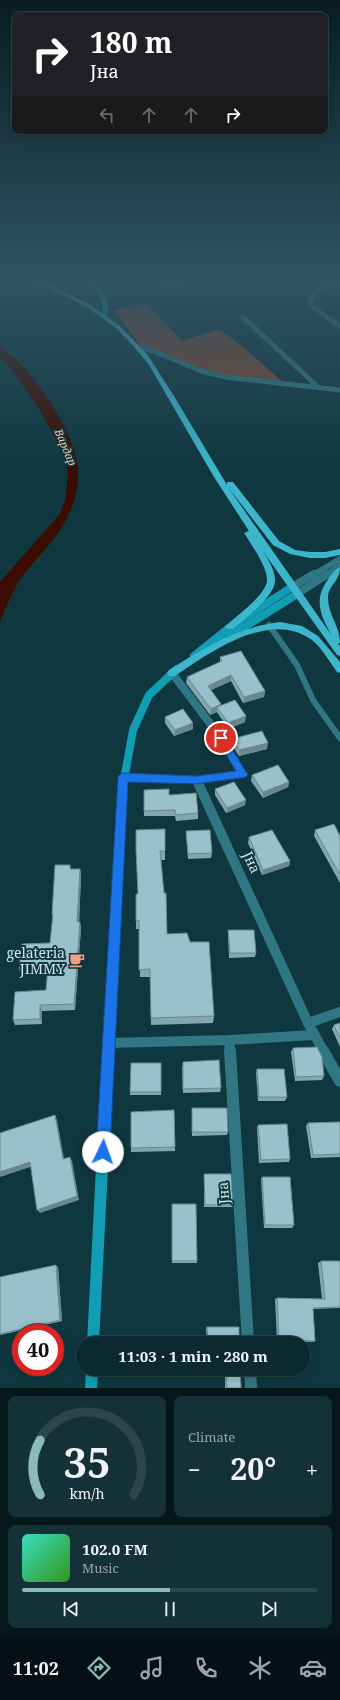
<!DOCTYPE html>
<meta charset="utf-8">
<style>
:root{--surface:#0b292f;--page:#143137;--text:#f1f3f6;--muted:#9aa6aa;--line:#2b454b;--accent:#8bbbb9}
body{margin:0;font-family:"Noto Serif",serif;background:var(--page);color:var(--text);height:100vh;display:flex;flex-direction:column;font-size:15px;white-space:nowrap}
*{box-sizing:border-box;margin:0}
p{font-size:13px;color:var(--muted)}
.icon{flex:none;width:22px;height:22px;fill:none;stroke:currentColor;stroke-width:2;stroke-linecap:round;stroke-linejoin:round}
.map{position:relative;height:1388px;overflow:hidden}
.panel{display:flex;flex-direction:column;gap:8px;padding:8px;background:#06171a;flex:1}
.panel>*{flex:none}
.top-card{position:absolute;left:12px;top:12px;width:316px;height:122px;border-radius:8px;box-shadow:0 2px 10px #0003,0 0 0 1px var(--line);background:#202124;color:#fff;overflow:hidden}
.speed{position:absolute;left:12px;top:1324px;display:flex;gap:8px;font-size:20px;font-weight:700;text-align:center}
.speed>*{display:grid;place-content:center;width:52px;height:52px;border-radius:50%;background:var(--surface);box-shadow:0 2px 10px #0003,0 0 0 1px var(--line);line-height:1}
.speed .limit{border:6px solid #d22;background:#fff;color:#111}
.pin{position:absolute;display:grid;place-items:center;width:34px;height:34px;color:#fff;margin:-17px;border:2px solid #fff;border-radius:50%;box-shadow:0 1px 4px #0007}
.me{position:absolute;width:44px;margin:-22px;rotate:3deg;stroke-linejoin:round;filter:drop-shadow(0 0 3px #0008)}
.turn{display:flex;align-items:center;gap:14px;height:84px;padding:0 12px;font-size:18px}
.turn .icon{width:52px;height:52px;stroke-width:2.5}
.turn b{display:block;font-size:28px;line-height:34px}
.lanes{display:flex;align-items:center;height:38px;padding:0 12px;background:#0003;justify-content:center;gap:20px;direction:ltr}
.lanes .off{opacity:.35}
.big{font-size:30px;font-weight:700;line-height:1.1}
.panel .card{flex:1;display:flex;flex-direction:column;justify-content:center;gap:6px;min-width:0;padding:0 14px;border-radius:8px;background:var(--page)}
.panel .dial{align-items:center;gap:0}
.dial svg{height:104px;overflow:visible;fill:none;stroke:var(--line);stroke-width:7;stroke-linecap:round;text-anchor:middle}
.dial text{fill:var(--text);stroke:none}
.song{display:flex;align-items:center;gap:12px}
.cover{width:48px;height:48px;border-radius:6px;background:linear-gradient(135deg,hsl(170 70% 55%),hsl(110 70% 35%))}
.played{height:4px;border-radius:2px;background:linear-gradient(90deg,var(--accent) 50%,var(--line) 50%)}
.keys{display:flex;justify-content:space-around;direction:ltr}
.heat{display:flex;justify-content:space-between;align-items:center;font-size:22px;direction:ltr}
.panel .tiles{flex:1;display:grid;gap:8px;grid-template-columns:1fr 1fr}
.card:last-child{grid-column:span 2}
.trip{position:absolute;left:76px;top:1336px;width:234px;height:40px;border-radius:20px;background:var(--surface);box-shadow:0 2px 10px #0003,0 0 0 1px var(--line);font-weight:700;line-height:40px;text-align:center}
.tab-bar{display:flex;height:64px;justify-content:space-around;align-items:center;background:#041013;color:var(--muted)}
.tab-bar .icon{width:28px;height:28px}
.tab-bar .current{color:var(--accent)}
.tab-bar b{font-size:18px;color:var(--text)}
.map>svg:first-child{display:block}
.green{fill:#83462e}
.water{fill:#3c0c00}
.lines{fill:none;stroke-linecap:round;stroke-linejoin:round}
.lane{stroke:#317684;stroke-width:6}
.street-far4{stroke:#317684;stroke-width:5}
.street-far3{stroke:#317684;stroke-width:6}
.street-far2{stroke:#317684;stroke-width:8}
.street-far1{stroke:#317684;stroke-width:10}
.street{stroke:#317684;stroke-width:12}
.secondary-far3{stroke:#119db3;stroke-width:5}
.secondary-far2{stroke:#119db3;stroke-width:8}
.secondary-far1{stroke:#119db3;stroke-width:10}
.secondary{stroke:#119db3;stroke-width:12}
.primary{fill:#3db6cd;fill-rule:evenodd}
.wall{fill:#83a6af}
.shaded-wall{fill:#6a878e}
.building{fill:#98c1cb;stroke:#6a878e}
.route{fill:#1a73e8;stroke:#114b97}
.labels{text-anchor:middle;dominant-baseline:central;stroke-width:4;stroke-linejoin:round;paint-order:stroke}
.far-water-label{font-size:11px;font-style:italic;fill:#fdbfa8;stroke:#0f373f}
.near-street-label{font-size:14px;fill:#d0e5ea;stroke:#0f373f}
.near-poi-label{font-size:14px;fill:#d0e5ea;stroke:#0f373f;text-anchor:end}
</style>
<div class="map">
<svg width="340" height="1388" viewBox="0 0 340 1388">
<rect width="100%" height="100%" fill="#0f373f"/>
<!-- green -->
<polygon class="green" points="147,304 182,341 219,329 242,346 284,383 226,377 153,351 140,345 113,310"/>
<!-- water -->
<path class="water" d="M 0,346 C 25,365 42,388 58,415 C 84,459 86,493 56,536 C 45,551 32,563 21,578 C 12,592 6,607 0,622 L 0,582 L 59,515 L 65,501 L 68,475 L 66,459 L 40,410 L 9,366 L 0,358 Z"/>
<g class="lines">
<!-- lane -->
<polyline class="lane" points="269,625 297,665 313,700 340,738"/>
<!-- street-far4 -->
<g class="street-far4">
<polyline points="157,276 164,286 176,287 206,276"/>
<path d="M 340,286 C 326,281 313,291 310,305 L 340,326"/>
<polyline points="243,317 317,386"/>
<polyline points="138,347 153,351 204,372 226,377 340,390"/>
</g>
<!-- street-far3 -->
<g class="street-far3">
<polyline points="313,575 340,559"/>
<polyline points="326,575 340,566"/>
</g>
<!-- street-far2 -->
<g class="street-far2">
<polyline points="292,587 314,574"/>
<polyline points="297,594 328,574"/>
<polyline points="172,673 221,738 243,774 197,780"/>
<polyline points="123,777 197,780 200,786"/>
</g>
<!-- street-far1 -->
<g class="street-far1">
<polyline points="199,785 308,1023 324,1052"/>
<polyline points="308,1023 340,1012"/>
<polyline points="229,1040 230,1052"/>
<polyline points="108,1043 229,1040 314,1035"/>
</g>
<!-- street -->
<g class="street">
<polyline points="230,1051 248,1343"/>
<polyline points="323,1051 340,1081"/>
<polyline points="250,1369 251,1388"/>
</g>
<!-- secondary-far3 -->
<path class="secondary-far3" d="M 89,276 C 97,289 108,300 105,316"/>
<!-- secondary-far2 -->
<g class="secondary-far2">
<polyline points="220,640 238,631 297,594"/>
<polyline points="194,656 230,627 292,587"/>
<polyline points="123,786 133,730 149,695 177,669"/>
</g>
<!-- secondary-far1 -->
<polyline class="secondary-far1" points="108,1052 123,785"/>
<!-- secondary -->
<g class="secondary">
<polyline points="93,1343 108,1051"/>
<polyline points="91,1388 92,1369"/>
</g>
<!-- primary -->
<g class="primary">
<path d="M 13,276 L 23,276 L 55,287 L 89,304 L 120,326 L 147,354 L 174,396 L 230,490 L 332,636 C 320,615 313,599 329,578 C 332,574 335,569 340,567 C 340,582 328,585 328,598 C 328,615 340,626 340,643 L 338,643 L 340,646 L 340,656 L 337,655 L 262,550 C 268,559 274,568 275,579 C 277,595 244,619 233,629 L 227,629 L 225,627 L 227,625 C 237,615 265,596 267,581 C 268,568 251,544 244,533 L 249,531 L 214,477 L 149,365 L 130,342 L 116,328 L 85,306 L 51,289 Z"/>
<polygon points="227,482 233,482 279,541 295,550 310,552 325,552 340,549 340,555 325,558 310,558 290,554 273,545 227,486"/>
<path d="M 280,622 L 302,626 L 318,636 L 340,662 L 340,673 L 337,672 C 329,661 322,648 312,640 C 270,609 211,652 175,676 L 169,676 L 167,673 L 169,670 C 204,648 238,627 280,622 Z"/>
</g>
</g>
<!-- wall -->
<g class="wall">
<polygon points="220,657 265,691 264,697 243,703 231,681 211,690 221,705 245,722 228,729 217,712 210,715 186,683 187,677 220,662"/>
<polygon points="165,717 193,729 174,736 165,723"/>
<polygon points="232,739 267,749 239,756 231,744"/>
<polygon points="252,775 289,782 288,787 263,798 251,781"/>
<polygon points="215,789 245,805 226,813 215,795"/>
<polygon points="169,795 198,813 198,819 176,821 175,816 144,816 144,811"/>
<polygon points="165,829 165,860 161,860 167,934 214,1016 213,1023 151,1025 150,977 140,977 139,929 136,929 136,921 138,894"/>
<polygon points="315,830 340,836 340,883 314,836"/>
<polygon points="186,831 212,853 211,858 188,859"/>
<polygon points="249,837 290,861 289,866 262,875 248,843"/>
<polygon points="70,865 71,869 80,869 81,875 79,922 81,928 75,1010 42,1011 42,1024 15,1025 13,1020 46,990 47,974 21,975 19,969 50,943 53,918 52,914"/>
<polygon points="228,930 256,953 255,957 229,958 228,935"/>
<polygon points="340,1023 340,1047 332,1029 334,1025"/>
<polygon points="293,1048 324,1076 322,1080 295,1081 291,1052"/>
<polygon points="161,1063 161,1095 130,1095 130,1092"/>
<polygon points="182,1066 221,1088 220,1092 183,1093"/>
<polygon points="257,1069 287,1097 285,1101 258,1101 256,1073"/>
<polygon points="192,1108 228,1132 227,1135 192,1136"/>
<polygon points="174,1110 175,1151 131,1152 131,1148"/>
<polygon points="340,1122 340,1157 311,1158 306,1126 308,1123"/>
<polygon points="258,1125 290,1159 289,1162 259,1163 257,1128"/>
<polygon points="204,1174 233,1205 232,1207 204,1207"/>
<polygon points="262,1177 294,1225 292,1228 264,1228 261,1180"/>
<polygon points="172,1204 197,1261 197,1263 172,1263"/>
<polygon points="321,1261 340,1261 340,1308 313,1309 315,1341 313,1342 277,1341 275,1299 277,1298 322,1299 318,1263"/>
<polygon points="58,1267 62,1321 0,1335 0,1277"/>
<polygon points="207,1327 239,1343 207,1343 206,1328"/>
<polygon points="207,1369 240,1369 241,1388 225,1388 225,1374 208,1375"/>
</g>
<!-- shaded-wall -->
<g class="shaded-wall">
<polygon points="231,675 231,681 207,692 208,686"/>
<polygon points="265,691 264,697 243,703 244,697"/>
<polygon points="221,704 221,710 217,707 217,712 210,715 211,709"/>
<polygon points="246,716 245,722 228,729 228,723"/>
<polygon points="193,723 193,729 174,736 175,730"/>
<polygon points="268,743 267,749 239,756 239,750"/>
<polygon points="289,782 288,787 263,798 263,792"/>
<polygon points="246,800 245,805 226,813 227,808"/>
<polygon points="290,861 289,866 262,875 263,870"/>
<polygon points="80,869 81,875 79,928 77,922"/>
<polygon points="80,922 81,928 75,1010 74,1004"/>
<polygon points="40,1005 42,1011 42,1024 40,1019"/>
<polygon points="55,1115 57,1120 65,1164 63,1159"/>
<polygon points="70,1157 72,1161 79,1200 40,1213 37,1210"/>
<polygon points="30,1162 33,1166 0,1177 0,1172"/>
<polygon points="56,1265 58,1267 62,1321 60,1320"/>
</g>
<!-- building -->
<g class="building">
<polygon points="241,651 265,691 244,697 231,675 208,686 221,704 211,709 187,677 222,661 220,657"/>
<polygon points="235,700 246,716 228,723 217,707"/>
<polygon points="183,709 193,723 175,730 165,717"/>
<polygon points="262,731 268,743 239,750 232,739"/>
<polygon points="278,765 289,782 263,792 252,775"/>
<polygon points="234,782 246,800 227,808 215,789"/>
<polygon points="169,789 169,795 196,793 198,813 176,815 175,810 144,811 144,790"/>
<polygon points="334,824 340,836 340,875 315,830"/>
<polygon points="165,829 165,851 160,851 164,893 166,893 167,934 187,933 190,942 209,942 214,1016 151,1018 150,969 139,970 139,920 136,921 136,894 138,894 136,849 136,830"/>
<polygon points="210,830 212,853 188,854 186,831"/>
<polygon points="272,830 290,861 263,870 249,837"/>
<polygon points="55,865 70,865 70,869 80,869 77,922 80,922 74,1004 40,1005 40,1019 13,1020 15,992 46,990 48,968 19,969 22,944 50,943 53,914 52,914"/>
<polygon points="228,930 254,930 256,953 230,953"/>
<polygon points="340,1023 340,1039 334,1025"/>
<polygon points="317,1047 322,1057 324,1076 296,1077 293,1048"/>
<polygon points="219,1060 221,1088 183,1089 183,1062"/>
<polygon points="131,1063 161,1063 161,1092 130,1092"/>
<polygon points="257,1069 284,1069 287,1097 259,1097"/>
<polygon points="192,1108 227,1108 228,1132 192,1132"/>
<polygon points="174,1110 175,1147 131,1148 131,1112"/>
<polygon points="55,1115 63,1159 70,1157 77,1196 37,1210 30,1162 0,1172 0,1133"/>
<polygon points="340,1122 340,1154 313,1155 308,1123"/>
<polygon points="287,1124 290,1159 261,1160 258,1125"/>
<polygon points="204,1174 231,1174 233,1205 205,1205"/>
<polygon points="262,1177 290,1177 294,1225 265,1225"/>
<polygon points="172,1204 196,1204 197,1261 172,1261"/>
<polygon points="321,1261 340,1261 340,1307 313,1308 315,1341 279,1340 277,1298 325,1299"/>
<polygon points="56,1265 60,1320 0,1334 0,1277"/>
<polygon points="207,1327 239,1327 239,1343 208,1343"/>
<polygon points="208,1369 240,1369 241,1388 227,1388 226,1374 208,1374"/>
</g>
<!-- sky -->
<linearGradient id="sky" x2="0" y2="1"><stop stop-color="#081e23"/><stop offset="0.59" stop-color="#315363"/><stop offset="1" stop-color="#315363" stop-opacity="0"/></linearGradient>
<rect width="340" height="471" fill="url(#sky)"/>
<!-- route -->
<polygon class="route" points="221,734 224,736 246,772 248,774 246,777 196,784 128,782 110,1152 108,1156 103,1158 98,1156 96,1152 118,777 119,775 123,773 196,776 236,771 216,738 218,736"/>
<!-- icons -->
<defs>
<g id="cafe-bare" transform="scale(1.2)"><path d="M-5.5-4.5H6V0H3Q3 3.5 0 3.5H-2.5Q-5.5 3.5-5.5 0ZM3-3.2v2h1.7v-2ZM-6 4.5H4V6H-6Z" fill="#f2a081" stroke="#0f373f" stroke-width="2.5" paint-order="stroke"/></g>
</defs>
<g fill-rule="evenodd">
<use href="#cafe-bare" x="77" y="960"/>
</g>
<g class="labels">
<!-- far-water labels -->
<g class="far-water-label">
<text transform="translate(66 447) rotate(67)">Вардар</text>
</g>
<!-- near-street labels -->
<g class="near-street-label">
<text transform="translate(252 862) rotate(65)">Јна</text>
<text transform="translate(223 1193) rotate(-94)">Јна</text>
</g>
<!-- near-poi labels -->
<g class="near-poi-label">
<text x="65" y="952">gelateria<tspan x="65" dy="16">JIMMY</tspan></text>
</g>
</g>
</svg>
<div class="speed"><div class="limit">40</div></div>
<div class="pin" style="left:221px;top:738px;background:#d93025"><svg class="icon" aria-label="arrive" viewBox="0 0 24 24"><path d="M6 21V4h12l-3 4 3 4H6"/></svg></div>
<svg class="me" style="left:103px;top:1152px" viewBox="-20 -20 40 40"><circle r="19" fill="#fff"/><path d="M0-13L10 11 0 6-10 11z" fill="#1a73e8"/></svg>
<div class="trip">11:03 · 1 min · 280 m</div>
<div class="top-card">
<div class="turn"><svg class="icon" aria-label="right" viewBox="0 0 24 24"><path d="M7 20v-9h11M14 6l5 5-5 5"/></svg><div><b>180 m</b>Јна</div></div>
<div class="lanes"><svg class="icon off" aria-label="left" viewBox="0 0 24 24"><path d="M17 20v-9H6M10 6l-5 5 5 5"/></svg><svg class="icon off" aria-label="ahead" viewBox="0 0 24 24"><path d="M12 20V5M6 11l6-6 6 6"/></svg><svg class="icon off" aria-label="ahead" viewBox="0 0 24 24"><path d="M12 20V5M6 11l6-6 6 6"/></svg><svg class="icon" aria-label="right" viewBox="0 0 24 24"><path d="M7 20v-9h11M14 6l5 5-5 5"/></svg></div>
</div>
</div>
<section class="panel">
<div class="tiles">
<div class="card dial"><svg viewBox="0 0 100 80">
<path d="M14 69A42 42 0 1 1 86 69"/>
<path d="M14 69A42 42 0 0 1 14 27" stroke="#8bbbb9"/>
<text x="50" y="56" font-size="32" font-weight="700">35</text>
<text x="50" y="72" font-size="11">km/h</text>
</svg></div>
<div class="card"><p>Climate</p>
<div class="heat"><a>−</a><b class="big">20°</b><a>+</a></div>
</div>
<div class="card">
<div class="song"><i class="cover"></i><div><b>102.0 FM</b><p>Music</p></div></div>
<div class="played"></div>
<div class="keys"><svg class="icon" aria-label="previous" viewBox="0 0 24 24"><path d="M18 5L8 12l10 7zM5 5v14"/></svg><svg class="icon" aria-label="pause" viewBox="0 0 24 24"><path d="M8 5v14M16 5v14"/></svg><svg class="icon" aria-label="next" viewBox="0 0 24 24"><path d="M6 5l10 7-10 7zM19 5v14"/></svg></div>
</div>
</div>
</section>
<nav class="tab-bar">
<b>11:02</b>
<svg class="icon current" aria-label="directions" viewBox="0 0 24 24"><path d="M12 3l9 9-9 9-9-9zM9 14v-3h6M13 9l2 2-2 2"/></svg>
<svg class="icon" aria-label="music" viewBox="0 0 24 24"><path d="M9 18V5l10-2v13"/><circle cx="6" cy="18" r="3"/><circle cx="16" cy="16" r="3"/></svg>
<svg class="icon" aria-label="phone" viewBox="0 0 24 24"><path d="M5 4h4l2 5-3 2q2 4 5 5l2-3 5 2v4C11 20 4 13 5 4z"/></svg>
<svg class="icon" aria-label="climate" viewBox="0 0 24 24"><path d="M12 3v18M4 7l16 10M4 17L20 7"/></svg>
<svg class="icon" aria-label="car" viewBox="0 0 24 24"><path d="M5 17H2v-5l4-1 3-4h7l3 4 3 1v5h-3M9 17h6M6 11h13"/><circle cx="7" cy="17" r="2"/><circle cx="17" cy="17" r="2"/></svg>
</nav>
